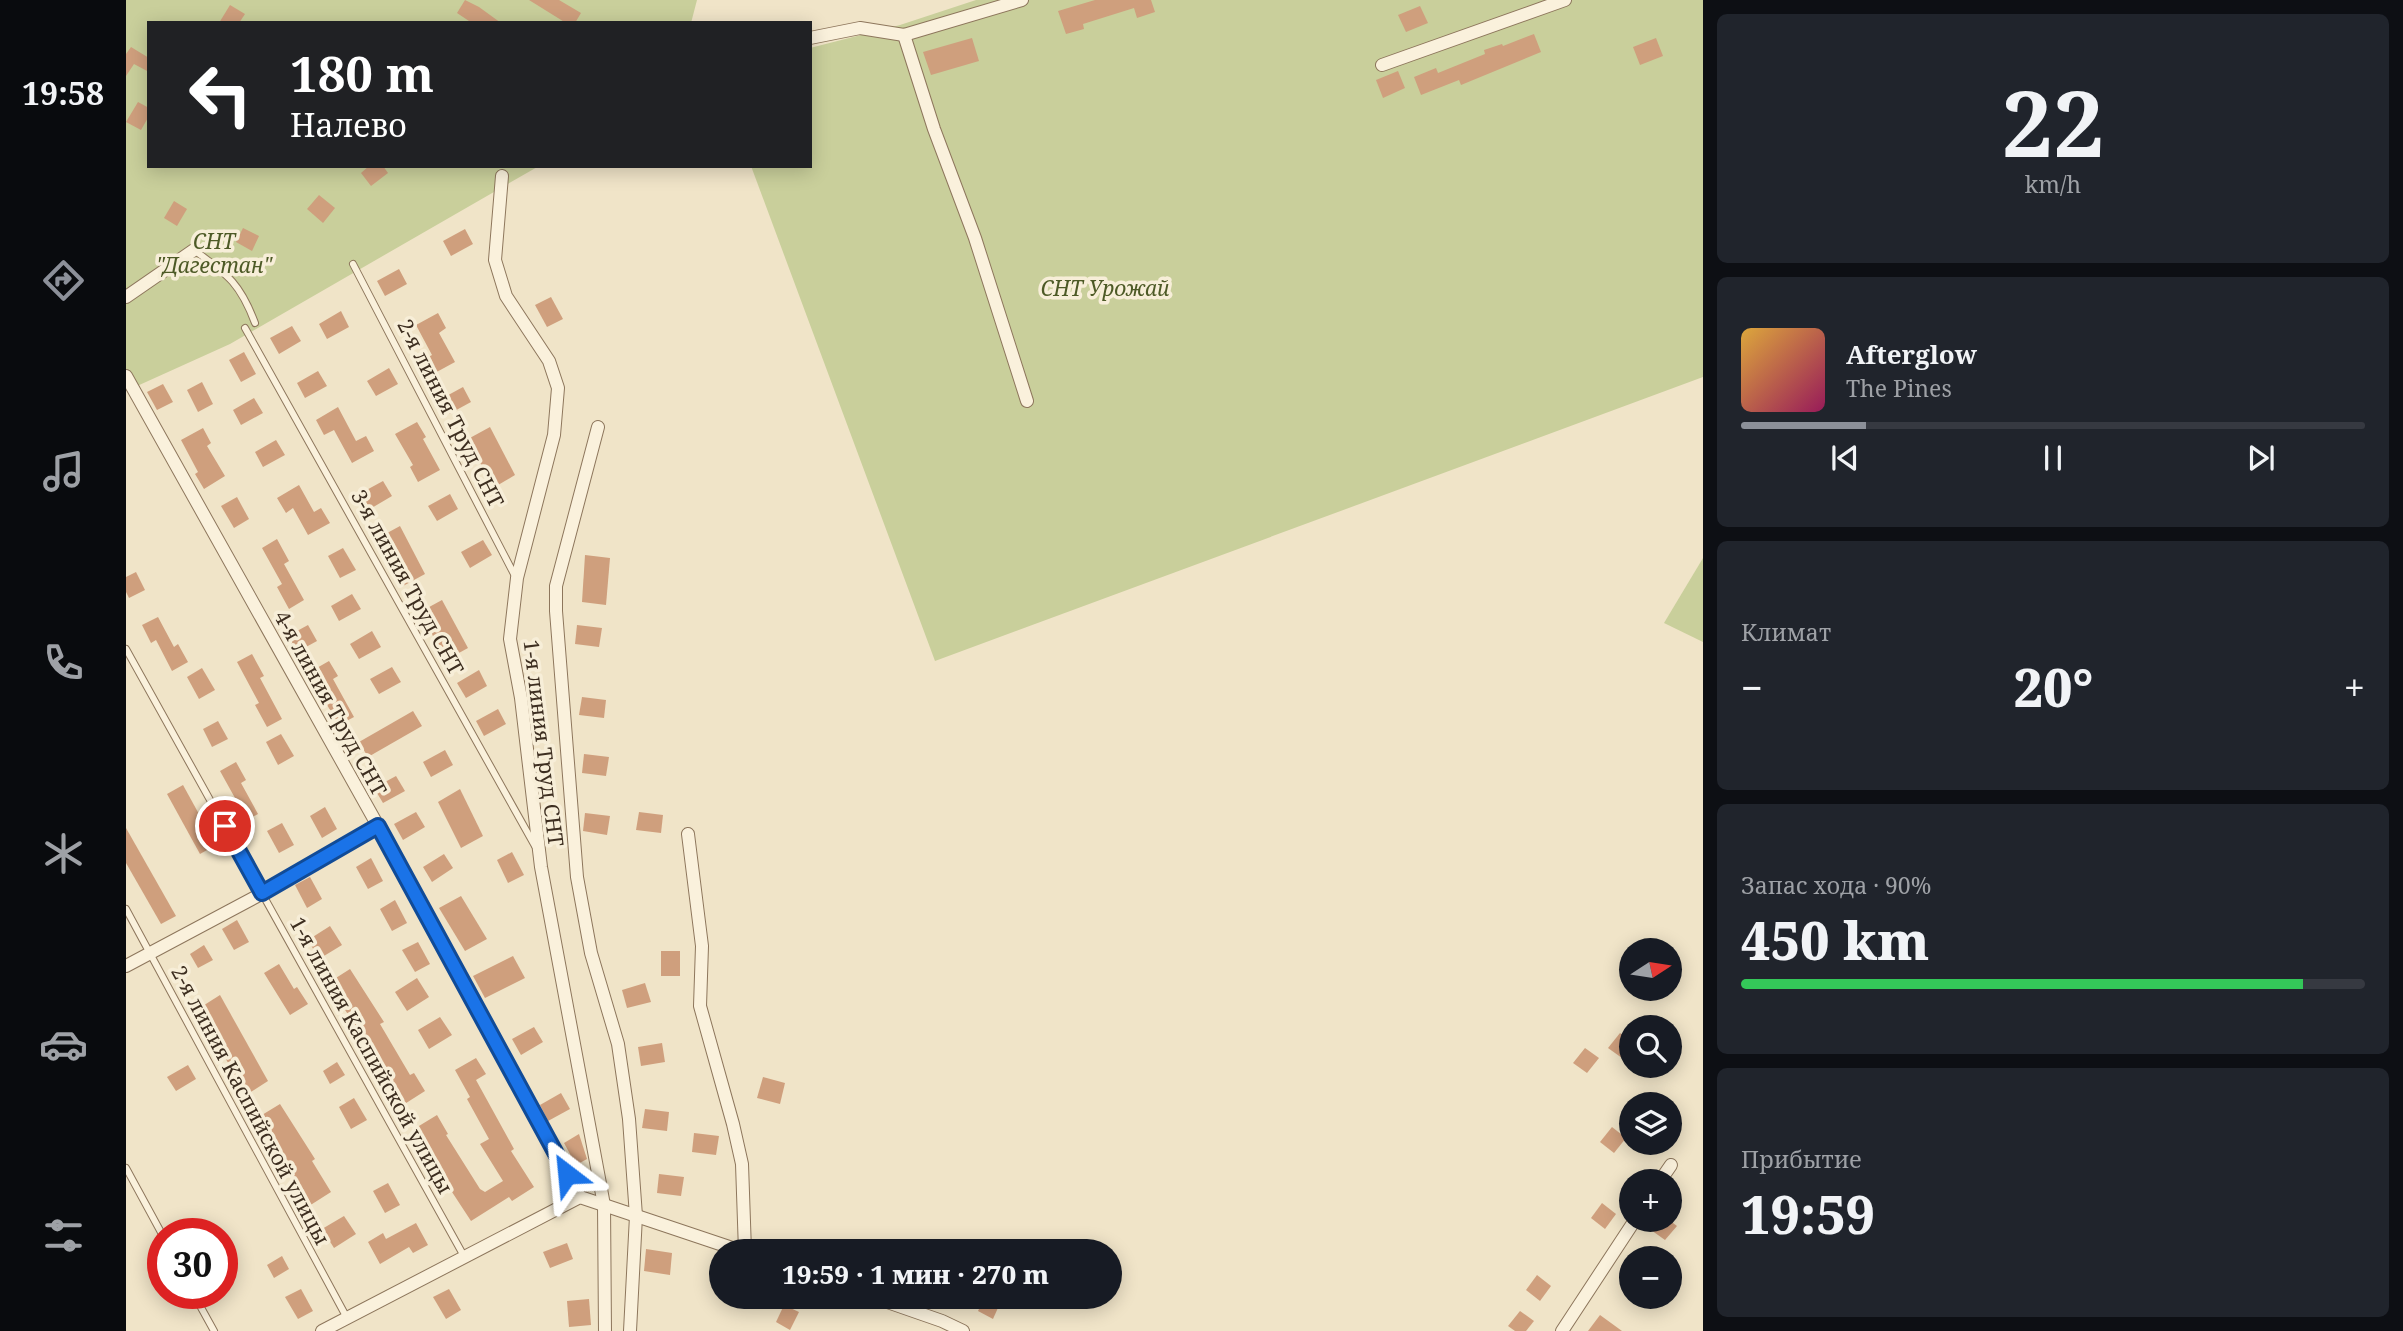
<!DOCTYPE html>
<html lang="ru">
<meta charset="utf-8">
<style>
:root{--surface:#171b24;--page:#20242c;--text:#f1f3f6;--muted:#9ea1a6;--line:#363941;--accent:#8c9099}
body{margin:0;font-family:"Noto Serif",serif;background:var(--page);color:var(--text);height:100vh;display:flex;flex-direction:column;font-size:26px;white-space:nowrap}
*{box-sizing:border-box;margin:0}
p{font-size:23px;color:var(--muted)}
.icon{flex:none;width:38px;height:38px;fill:none;stroke:currentColor;stroke-width:2;stroke-linecap:round;stroke-linejoin:round}
.map{position:relative;flex:1;overflow:hidden}
.panel{display:flex;flex-direction:column;gap:14px;padding:14px;background:#0d0f14;width:700px}
.panel>*{flex:none}
.banner{position:absolute;left:21px;top:21px;width:665px;height:147px;border-radius:0px;box-shadow:0 4px 18px #0003;background:#202124;color:#fff;overflow:hidden}
.needle{width:46px;rotate:78deg}
.fabs{position:absolute;left:1493px;top:938px;display:grid;gap:14px}
.fabs a{display:grid;place-items:center;width:63px;height:63px;border-radius:50%;background:var(--surface);box-shadow:0 4px 18px #0003;font-size:35px}
.speed{position:absolute;left:21px;top:1218px;display:flex;gap:14px;font-size:35px;font-weight:700;text-align:center}
.speed>*{display:grid;place-content:center;width:91px;height:91px;border-radius:50%;background:var(--surface);box-shadow:0 4px 18px #0003;line-height:1}
.speed .limit{border:10px solid #d22;background:#fff;color:#111}
.pin{position:absolute;display:grid;place-items:center;width:60px;height:60px;color:#fff;margin:-30px;border:4px solid #fff;border-radius:50%;box-shadow:0 2px 7px #0007}
.me{position:absolute;width:77px;margin:-38px;rotate:331deg;stroke-linejoin:round;filter:drop-shadow(0 0 5px #0008)}
.turn{display:flex;align-items:center;gap:24px;height:147px;padding:0 28px;font-size:32px}
.turn .icon{width:91px;height:91px;stroke-width:2.5}
.turn b{display:block;font-size:49px;line-height:60px}
.big{font-size:52px;font-weight:800;line-height:1.1}
.panel .card{flex:1;display:flex;flex-direction:column;justify-content:center;gap:10px;min-width:0;padding:0 24px;border-radius:10px;background:var(--page)}
.panel .dial{align-items:center;gap:0}
.dial b{font-size:91px;line-height:1}
.song{display:flex;align-items:center;gap:21px}
.cover{width:84px;height:84px;border-radius:10px;background:linear-gradient(135deg,hsl(40 70% 55%),hsl(330 70% 35%))}
.played{height:7px;border-radius:4px;background:linear-gradient(90deg,var(--accent) 20%,var(--line) 20%)}
.keys{display:flex;justify-content:space-around;direction:ltr}
.heat{display:flex;justify-content:space-between;align-items:center;font-size:38px;direction:ltr}
.charge{height:10px;border-radius:5px;background:linear-gradient(90deg,#34c759 90%,var(--line) 0)}
.trip{position:absolute;left:583px;top:1239px;width:413px;height:70px;border-radius:35px;background:var(--surface);box-shadow:0 4px 18px #0003;font-weight:800;line-height:70px;text-align:center}
main{display:flex;flex:1;min-height:0}
.dock{display:flex;flex-direction:column;width:126px;justify-content:space-around;align-items:center;background:#090b0e;color:var(--muted)}
.dock .icon{width:49px;height:49px}
.dock .active{color:var(--accent)}
.dock b{font-size:32px;color:var(--text)}
.map>svg:first-child{display:block}
.green{fill:#c9cf9b}
.building{fill:#cf9f7d}
.lines{fill:none;stroke-linecap:round;stroke-linejoin:round}
.service-casing{stroke:#8d765c;stroke-width:8}
.minor-casing{stroke:#8d765c;stroke-width:14}
.service{stroke:#faf1dc;stroke-width:6}
.minor{stroke:#faf1dc;stroke-width:12}
.route-casing{stroke:#114b97;stroke-width:18}
.route{stroke:#1a73e8;stroke-width:12}
.labels{text-anchor:middle;dominant-baseline:central;stroke-width:7;stroke-linejoin:round;paint-order:stroke}
.park-label{font-size:21px;font-style:italic;fill:#4d5a26;stroke:#f7eed8}
.street-label{font-size:21px;fill:#3d2e20;stroke:#f7eed8}
</style>
<main>
<nav class="dock">
<b>19:58</b>
<svg class="icon active" aria-label="directions" viewBox="0 0 24 24"><path d="M12 3l9 9-9 9-9-9zM9 14v-3h6M13 9l2 2-2 2"/></svg>
<svg class="icon" aria-label="music" viewBox="0 0 24 24"><path d="M9 18V5l10-2v13"/><circle cx="6" cy="18" r="3"/><circle cx="16" cy="16" r="3"/></svg>
<svg class="icon" aria-label="phone" viewBox="0 0 24 24"><path d="M5 4h4l2 5-3 2q2 4 5 5l2-3 5 2v4C11 20 4 13 5 4z"/></svg>
<svg class="icon" aria-label="climate" viewBox="0 0 24 24"><path d="M12 3v18M4 7l16 10M4 17L20 7"/></svg>
<svg class="icon" aria-label="car" viewBox="0 0 24 24"><path d="M5 17H2v-5l4-1 3-4h7l3 4 3 1v5h-3M9 17h6M6 11h13"/><circle cx="7" cy="17" r="2"/><circle cx="17" cy="17" r="2"/></svg>
<svg class="icon" aria-label="filters" viewBox="0 0 24 24"><path d="M4 7h16M4 17h16"/><circle cx="9" cy="7" r="2"/><circle cx="15" cy="17" r="2"/></svg>
</nav>
<div class="map">
<svg width="1577" height="1331" viewBox="0 0 1577 1331">
<rect width="100%" height="100%" fill="#f0e4c8"/>
<!-- green -->
<g class="green">
<polygon points="0,0 571,0 565,23 23,23 23,166 413,166 104,344 0,391"/>
<polygon points="850,0 1577,0 1577,377 809,661 625,166 684,166 684,48 774,25"/>
<polygon points="1577,558 1577,642 1538,623"/>
</g>
<!-- building -->
<g class="building">
<polygon points="339,0 353,7 375,23 346,23 331,13"/>
<polygon points="403,0 433,0 455,13 449,23 440,23"/>
<polygon points="969,0 1025,0 1029,12 1011,18 1008,8 957,24 958,29 940,34 932,11"/>
<polygon points="104,5 119,14 113,23 93,23"/>
<polygon points="1294,6 1302,23 1280,32 1272,15"/>
<polygon points="1408,34 1415,52 1335,85 1333,80 1295,95 1288,77 1310,68 1312,73 1359,54 1358,50 1376,44 1377,46"/>
<polygon points="846,38 853,61 805,75 797,52"/>
<polygon points="1530,38 1537,56 1514,65 1507,47"/>
<polygon points="5,47 23,58 23,72 8,64 0,76 0,54"/>
<polygon points="1272,71 1279,88 1257,98 1250,80"/>
<polygon points="12,102 23,108 23,116 15,130 0,122"/>
<polygon points="243,166 257,166 262,173 245,186 235,173"/>
<polygon points="193,195 209,208 197,223 181,209"/>
<polygon points="48,201 61,209 51,226 38,218"/>
<polygon points="117,228 133,236 126,251 110,242"/>
<polygon points="339,229 347,244 325,256 317,241"/>
<polygon points="273,269 281,284 259,296 251,281"/>
<polygon points="425,297 437,319 421,327 409,305"/>
<polygon points="215,311 223,327 201,339 193,324"/>
<polygon points="312,313 320,328 313,333 329,362 307,374 299,359 306,355 290,325"/>
<polygon points="166,326 175,341 153,354 144,338"/>
<polygon points="118,352 130,374 115,382 103,360"/>
<polygon points="263,368 272,384 250,396 241,381"/>
<polygon points="192,371 201,386 179,398 171,383"/>
<polygon points="76,382 87,404 72,412 61,390"/>
<polygon points="37,384 47,402 31,410 21,392"/>
<polygon points="337,387 345,402 323,414 315,399"/>
<polygon points="128,398 137,413 115,425 107,410"/>
<polygon points="212,407 230,441 240,436 248,451 226,463 208,430 198,435 190,420"/>
<polygon points="291,422 300,437 297,439 314,470 292,482 284,467 287,465 269,434"/>
<polygon points="364,427 389,475 367,488 342,439"/>
<polygon points="77,428 85,443 81,446 99,476 78,489 69,474 72,472 55,440"/>
<polygon points="150,440 159,455 137,467 129,452"/>
<polygon points="257,481 266,496 244,509 235,493"/>
<polygon points="173,485 188,512 195,508 204,523 182,535 167,508 160,513 151,498"/>
<polygon points="324,494 332,509 311,521 302,506"/>
<polygon points="111,497 123,519 108,528 95,506"/>
<polygon points="274,526 299,574 277,586 252,538"/>
<polygon points="151,539 163,561 158,564 178,600 163,609 151,587 156,584 136,548"/>
<polygon points="357,540 366,555 344,568 335,552"/>
<polygon points="217,548 230,570 214,578 202,556"/>
<polygon points="459,555 484,558 480,605 456,602"/>
<polygon points="10,572 19,590 3,598 0,592 0,577"/>
<polygon points="226,594 235,609 213,621 205,606"/>
<polygon points="316,600 342,648 320,660 294,612"/>
<polygon points="32,617 48,647 52,644 62,662 46,671 30,640 25,643 16,625"/>
<polygon points="182,625 191,641 169,653 160,637"/>
<polygon points="451,625 476,628 473,647 449,644"/>
<polygon points="246,631 255,647 233,659 224,644"/>
<polygon points="126,654 138,676 134,678 156,719 141,727 129,705 133,703 111,662"/>
<polygon points="203,661 212,676 207,679 228,717 213,725 182,673"/>
<polygon points="266,667 275,682 253,694 244,679"/>
<polygon points="76,668 89,690 73,699 61,677"/>
<polygon points="353,670 361,686 340,698 331,683"/>
<polygon points="456,697 480,700 478,718 453,715"/>
<polygon points="372,709 380,724 358,736 350,721"/>
<polygon points="287,711 296,726 242,757 233,742"/>
<polygon points="92,721 102,739 86,747 77,729"/>
<polygon points="155,734 168,756 152,765 140,742"/>
<polygon points="319,750 327,765 305,777 297,762"/>
<polygon points="458,754 483,757 480,776 456,773"/>
<polygon points="110,762 120,780 115,783 132,814 117,822 104,800 109,798 94,771"/>
<polygon points="270,776 279,791 257,803 248,788"/>
<polygon points="57,785 90,845 74,854 41,794"/>
<polygon points="334,789 357,836 335,848 312,802"/>
<polygon points="199,807 211,829 196,838 184,816"/>
<polygon points="290,812 299,827 277,840 268,824"/>
<polygon points="513,812 537,815 535,833 510,830"/>
<polygon points="459,813 484,816 481,835 457,831"/>
<polygon points="156,823 168,845 153,853 141,831"/>
<polygon points="0,828 50,916 35,924 0,863"/>
<polygon points="386,852 398,875 382,883 371,860"/>
<polygon points="318,854 327,868 306,882 297,867"/>
<polygon points="245,858 257,881 242,889 230,867"/>
<polygon points="184,877 196,899 181,908 169,885"/>
<polygon points="335,896 361,939 339,951 313,908"/>
<polygon points="269,900 281,923 266,931 254,909"/>
<polygon points="111,920 123,942 108,950 96,929"/>
<polygon points="204,926 216,945 193,959 182,940"/>
<polygon points="292,942 304,964 289,972 276,950"/>
<polygon points="78,945 87,960 72,968 64,954"/>
<rect x="535" y="951" width="19" height="25"/>
<polygon points="387,956 399,978 359,998 347,976"/>
<polygon points="153,964 168,989 171,987 182,1004 164,1015 138,973"/>
<polygon points="224,969 258,1022 254,1024 284,1075 288,1073 299,1091 277,1105 254,1068 251,1070 239,1052 244,1049 202,983"/>
<polygon points="291,978 303,997 281,1011 269,992"/>
<polygon points="519,983 525,1002 501,1008 496,990"/>
<polygon points="94,995 142,1081 120,1095 72,1009"/>
<polygon points="314,1017 326,1035 303,1049 292,1030"/>
<polygon points="408,1027 417,1042 395,1055 386,1039"/>
<polygon points="1494,1033 1505,1041 1505,1047 1496,1058 1482,1048"/>
<polygon points="536,1043 539,1062 515,1066 512,1047"/>
<polygon points="1459,1048 1473,1058 1461,1073 1447,1063"/>
<polygon points="350,1058 360,1074 350,1080 388,1149 385,1151 408,1187 386,1201 383,1197 345,1221 309,1166 311,1165 288,1129 311,1115 322,1134 320,1135 354,1189 359,1192 377,1181 354,1144 363,1139 341,1099 344,1097 329,1070"/>
<polygon points="211,1062 219,1075 204,1084 197,1071"/>
<polygon points="62,1065 70,1079 50,1091 41,1077"/>
<polygon points="637,1077 659,1083 654,1104 631,1098"/>
<polygon points="435,1093 444,1109 422,1121 414,1105"/>
<polygon points="228,1098 241,1120 225,1129 213,1107"/>
<polygon points="154,1104 189,1159 186,1161 205,1192 183,1206 172,1188 174,1186 131,1118"/>
<polygon points="519,1109 543,1112 541,1131 516,1128"/>
<polygon points="1486,1127 1500,1138 1488,1153 1474,1142"/>
<polygon points="568,1133 593,1136 590,1155 566,1152"/>
<polygon points="453,1134 461,1159 450,1165 438,1143"/>
<polygon points="533,1174 558,1177 555,1196 531,1193"/>
<polygon points="262,1183 274,1205 259,1213 247,1191"/>
<polygon points="1476,1203 1490,1214 1479,1229 1465,1218"/>
<polygon points="218,1216 230,1234 208,1248 196,1229"/>
<polygon points="1533,1220 1543,1220 1551,1226 1539,1240 1525,1230"/>
<polygon points="290,1223 302,1245 287,1253 283,1247 254,1264 242,1242 257,1233 260,1239"/>
<polygon points="441,1243 447,1259 424,1268 417,1252"/>
<polygon points="520,1249 546,1253 544,1275 518,1271"/>
<polygon points="156,1256 163,1269 148,1278 141,1265"/>
<polygon points="1411,1275 1425,1286 1414,1301 1400,1290"/>
<polygon points="175,1289 187,1311 172,1319 159,1297"/>
<polygon points="323,1289 335,1310 320,1319 307,1297"/>
<polygon points="859,1297 875,1301 867,1319 852,1311"/>
<polygon points="463,1299 465,1325 443,1327 441,1301"/>
<polygon points="658,1305 673,1312 664,1330 650,1322"/>
<polygon points="1394,1311 1408,1321 1400,1331 1389,1331 1382,1326"/>
<polygon points="1474,1315 1496,1331 1462,1331"/>
</g>
<g class="lines">
<!-- service casing -->
<g class="service-casing">
<g id="service">
<path d="M 68,250 C 102,275 114,283 129,323"/>
<polyline points="227,264 389,576"/>
<polyline points="119,328 409,846"/>
<polyline points="0,649 339,1258"/>
<polyline points="0,909 221,1318"/>
<polyline points="0,1168 37,1236"/>
<polyline points="67,1293 88,1331"/>
</g>
</g>
<!-- minor casing -->
<g class="minor-casing">
<g id="minor">
<polyline points="778,35 808,129 849,238 901,401"/>
<polyline points="684,38 734,28 778,35 896,0"/>
<polyline points="1256,65 1439,0"/>
<polyline points="376,176 369,260 380,296 423,361 432,388 428,435 391,578 384,639 395,698 415,867 478,1205 479,1331"/>
<polyline points="0,297 68,250"/>
<polyline points="0,376 252,826 454,1197"/>
<polyline points="472,427 430,586 430,611 451,877 465,953 492,1044 503,1119 510,1216 504,1331"/>
<polyline points="562,834 576,946 574,1006 607,1124 616,1164 619,1251"/>
<polyline points="0,966 137,893 252,826"/>
<polyline points="1534,1181 1545,1165"/>
<polyline points="747,1297 816,1321 837,1331"/>
<polyline points="196,1331 454,1197 615,1251"/>
<polyline points="1436,1331 1509,1220"/>
</g>
</g>
<!-- service -->
<use href="#service" class="service"/>
<!-- minor -->
<use href="#minor" class="minor"/>
</g>
<g class="lines">
<!-- route casing -->
<g class="route-casing">
<polyline id="route" points="99,826 136,893 252,826 441,1174"/>
</g>
<!-- route -->
<use href="#route" class="route"/>
</g>
<g class="labels">
<!-- park labels -->
<g class="park-label">
<text x="88" y="241">СНТ<tspan x="88" dy="24">"Дагестан"</tspan></text>
<text x="979" y="288">СНТ Урожай</text>
</g>
<!-- street labels -->
<g class="street-label">
<text transform="translate(325 413) rotate(63)">2-я линия Труд СНТ</text>
<text transform="translate(282 582) rotate(61)">3-я линия Труд СНТ</text>
<text transform="translate(205 703) rotate(61)">4-я линия Труд СНТ</text>
<text transform="translate(418 743) rotate(83)">1-я линия Труд СНТ</text>
<text transform="translate(246 1055) rotate(61)">1-я линия Каспийской улицы</text>
<text transform="translate(125 1105) rotate(62)">2-я линия Каспийской улицы</text>
</g>
</g>
</svg>
<div class="fabs">
<a><svg class="needle" viewBox="-14 -14 28 28"><path d="M0-13l5 13h-10z" fill="#e53935"/><path d="M0 13l5-13h-10z" fill="#9ea1a6"/></svg></a>
<a><svg class="icon" aria-label="search" viewBox="0 0 24 24"><circle cx="10" cy="10" r="6"/><path d="M15 15l6 6"/></svg></a>
<a><svg class="icon" aria-label="layers" viewBox="0 0 24 24"><path d="M12 4l9 5-9 5-9-5zM3 14l9 5 9-5"/></svg></a>
<a>+</a>
<a>−</a>
</div>
<div class="speed"><div class="limit">30</div></div>
<div class="pin" style="left:99px;top:826px;background:#d93025"><svg class="icon" aria-label="arrive" viewBox="0 0 24 24"><path d="M6 21V4h12l-3 4 3 4H6"/></svg></div>
<svg class="me" style="left:441px;top:1174px" viewBox="-20 -20 40 40"><path d="M0-17L14 15 0 8-14 15z" fill="#1a73e8" stroke="#fff" stroke-width="4"/></svg>
<div class="trip">19:59 · 1 мин · 270 m</div>
<div class="banner">
<div class="turn"><svg class="icon" aria-label="left" viewBox="0 0 24 24"><path d="M17 20v-9H6M10 6l-5 5 5 5"/></svg><div><b>180 m</b>Налево</div></div>
</div>
</div>
<section class="panel">
<div class="card dial"><b>22</b><p>km/h</p></div>
<div class="card">
<div class="song"><i class="cover"></i><div><b>Afterglow</b><p>The Pines</p></div></div>
<div class="played"></div>
<div class="keys"><svg class="icon" aria-label="previous" viewBox="0 0 24 24"><path d="M18 5L8 12l10 7zM5 5v14"/></svg><svg class="icon" aria-label="pause" viewBox="0 0 24 24"><path d="M8 5v14M16 5v14"/></svg><svg class="icon" aria-label="next" viewBox="0 0 24 24"><path d="M6 5l10 7-10 7zM19 5v14"/></svg></div>
</div>
<div class="card"><p>Климат</p>
<div class="heat"><a>−</a><b class="big">20°</b><a>+</a></div>
</div>
<div class="card"><p>Запас хода · 90%</p><b class="big">450 km</b><div class="charge"></div></div>
<div class="card"><p>Прибытие</p><b class="big">19:59</b></div>
</section>
</main>
